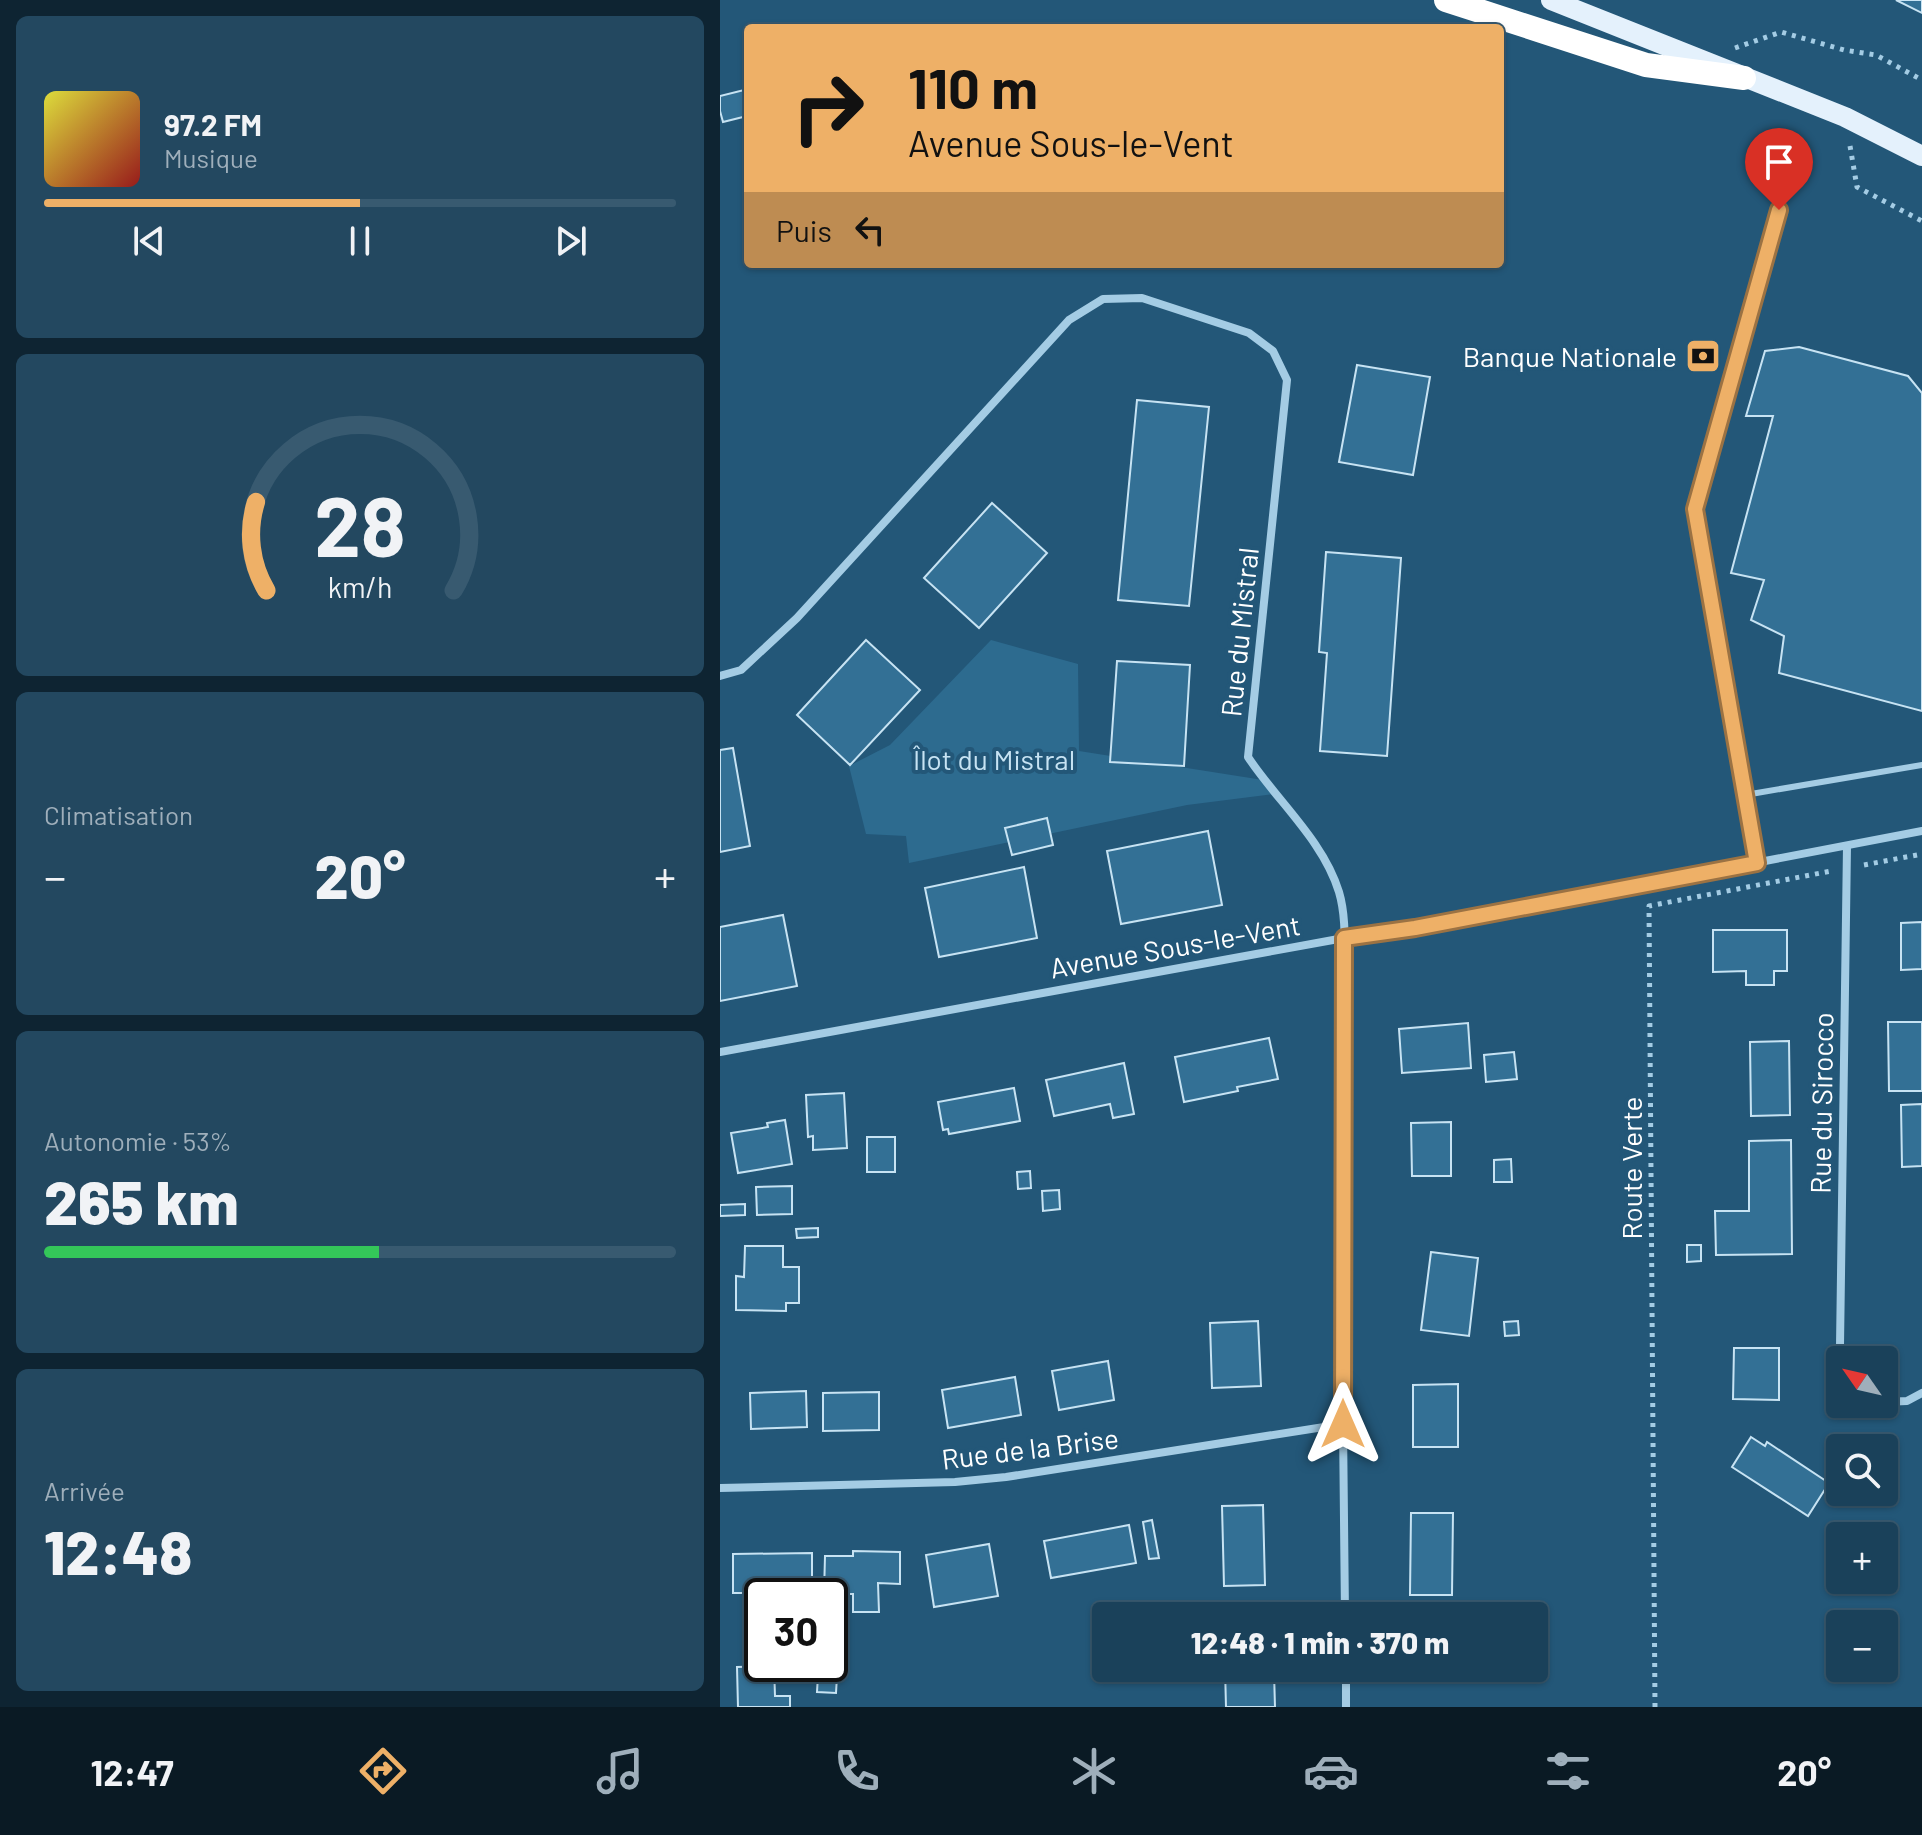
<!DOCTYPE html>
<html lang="fr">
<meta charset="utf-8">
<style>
:root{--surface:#1a415a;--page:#234860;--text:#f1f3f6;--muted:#9fafbb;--line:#385a70;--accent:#eeb067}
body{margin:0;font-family:Barlow,sans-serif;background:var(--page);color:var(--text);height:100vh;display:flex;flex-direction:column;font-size:30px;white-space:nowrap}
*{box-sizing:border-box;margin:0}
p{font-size:26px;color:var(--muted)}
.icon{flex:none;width:44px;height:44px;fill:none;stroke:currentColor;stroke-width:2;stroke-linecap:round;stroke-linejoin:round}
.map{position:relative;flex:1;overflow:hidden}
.panel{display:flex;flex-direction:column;gap:16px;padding:16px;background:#0e2432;width:720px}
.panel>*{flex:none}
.top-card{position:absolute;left:24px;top:24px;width:760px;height:244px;border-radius:8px;box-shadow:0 2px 6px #0004,0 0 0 2px var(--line);background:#eeb067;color:#111;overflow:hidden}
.needle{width:52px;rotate:304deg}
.buttons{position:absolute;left:1106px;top:1346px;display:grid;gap:16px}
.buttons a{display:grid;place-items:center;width:72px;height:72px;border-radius:8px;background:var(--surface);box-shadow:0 2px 6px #0004,0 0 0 2px var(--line);font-size:40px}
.speed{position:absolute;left:24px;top:1578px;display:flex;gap:16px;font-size:40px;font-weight:700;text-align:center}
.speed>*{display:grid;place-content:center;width:104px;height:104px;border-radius:50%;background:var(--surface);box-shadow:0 2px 6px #0004,0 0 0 2px var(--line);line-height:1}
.speed .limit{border:4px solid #111;border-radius:12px;background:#fff;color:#111}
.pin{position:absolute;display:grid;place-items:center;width:68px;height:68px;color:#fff;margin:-82px -34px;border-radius:50% 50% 50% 0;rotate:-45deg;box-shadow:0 0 8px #0007}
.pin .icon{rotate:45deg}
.me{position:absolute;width:88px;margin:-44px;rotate:0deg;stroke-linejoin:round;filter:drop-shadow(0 0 6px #0008)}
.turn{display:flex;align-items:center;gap:28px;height:168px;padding:0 32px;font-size:36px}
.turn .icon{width:104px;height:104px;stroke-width:2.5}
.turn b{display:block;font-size:56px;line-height:68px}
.then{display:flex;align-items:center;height:76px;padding:0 32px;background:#0003;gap:16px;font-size:30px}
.big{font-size:60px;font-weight:800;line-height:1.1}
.panel .tile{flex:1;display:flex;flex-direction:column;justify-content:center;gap:12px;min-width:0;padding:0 28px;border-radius:12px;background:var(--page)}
.panel .dial{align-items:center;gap:0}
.dial svg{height:208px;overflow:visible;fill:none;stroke:var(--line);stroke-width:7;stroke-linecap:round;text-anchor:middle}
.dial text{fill:var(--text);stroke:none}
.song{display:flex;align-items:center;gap:24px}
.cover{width:96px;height:96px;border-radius:12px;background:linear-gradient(135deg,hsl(60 70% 55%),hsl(0 70% 35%))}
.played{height:8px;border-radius:4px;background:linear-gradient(90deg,var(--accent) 50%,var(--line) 50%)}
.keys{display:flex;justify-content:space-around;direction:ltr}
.heat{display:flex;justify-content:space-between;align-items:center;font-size:44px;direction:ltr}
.charge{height:12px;border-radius:6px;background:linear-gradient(90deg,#34c759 53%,var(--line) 0)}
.trip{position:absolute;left:372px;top:1602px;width:456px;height:80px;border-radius:8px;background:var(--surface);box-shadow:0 2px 6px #0004,0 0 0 2px var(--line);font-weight:800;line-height:80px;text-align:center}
.tabs{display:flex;height:128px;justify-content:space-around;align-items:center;background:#0a1a24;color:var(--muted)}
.tabs .icon{width:56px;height:56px}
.tabs .on{color:var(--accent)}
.tabs b{font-size:36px;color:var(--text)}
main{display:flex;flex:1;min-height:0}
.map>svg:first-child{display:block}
.green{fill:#2d6b8f}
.building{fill:#337095;stroke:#c7e3f3;stroke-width:2}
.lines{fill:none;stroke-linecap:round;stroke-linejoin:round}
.path{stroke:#a4cce4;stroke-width:5;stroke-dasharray:4 6;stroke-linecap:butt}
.lane{stroke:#a4cce4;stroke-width:6}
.street{stroke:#a4cce4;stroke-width:8}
.primary{stroke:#e4f1fc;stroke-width:20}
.highway{stroke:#fff;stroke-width:24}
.route-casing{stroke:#9b7243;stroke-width:20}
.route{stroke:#eeb067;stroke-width:14}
.labels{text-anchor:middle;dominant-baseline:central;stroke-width:8;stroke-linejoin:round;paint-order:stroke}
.poi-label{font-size:28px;fill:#fff;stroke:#235778;text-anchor:end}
.street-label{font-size:28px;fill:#fff;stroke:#235778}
.park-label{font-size:28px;fill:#c7e3f3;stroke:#235778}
</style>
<main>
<section class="panel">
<div class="tile">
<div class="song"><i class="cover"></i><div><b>97.2 FM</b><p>Musique</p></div></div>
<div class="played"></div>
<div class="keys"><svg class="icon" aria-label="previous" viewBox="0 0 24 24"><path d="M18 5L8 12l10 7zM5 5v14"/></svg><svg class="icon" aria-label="pause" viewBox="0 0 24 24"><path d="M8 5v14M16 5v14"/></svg><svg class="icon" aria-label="next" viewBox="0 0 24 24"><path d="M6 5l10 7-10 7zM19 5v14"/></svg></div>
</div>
<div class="tile dial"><svg viewBox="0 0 100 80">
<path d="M14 69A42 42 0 1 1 86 69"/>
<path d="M14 69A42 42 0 0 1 10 35" stroke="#eeb067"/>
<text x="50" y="56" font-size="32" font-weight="700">28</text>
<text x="50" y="72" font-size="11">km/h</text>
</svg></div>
<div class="tile"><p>Climatisation</p>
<div class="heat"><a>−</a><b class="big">20°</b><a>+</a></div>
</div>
<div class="tile"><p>Autonomie · 53%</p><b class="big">265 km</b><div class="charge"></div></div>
<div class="tile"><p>Arrivée</p><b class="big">12:48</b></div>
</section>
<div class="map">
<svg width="1202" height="1707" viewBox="0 0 1202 1707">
<rect width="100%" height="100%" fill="#235778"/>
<!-- green -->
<polygon class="green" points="271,640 358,664 359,751 543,780 554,794 467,805 189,863 186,836 146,834 129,766 170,745"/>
<!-- building -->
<g class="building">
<polygon points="1176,0 1202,0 1202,13"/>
<polygon points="28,89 28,138 23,117 3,122 0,111 0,96"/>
<polygon points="1079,347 1188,376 1202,393 1202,711 1059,673 1064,636 1031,620 1044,580 1011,573 1053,416 1026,416 1045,351"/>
<polygon points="637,365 710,377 693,475 619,462"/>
<polygon points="417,400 489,407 469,606 398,600"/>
<polygon points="272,503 327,553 259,628 204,578"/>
<polygon points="606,552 681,558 667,756 600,751 607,653 599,652"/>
<polygon points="146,640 200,690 130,765 77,715"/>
<polygon points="397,661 470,665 464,766 390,762"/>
<polygon points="13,748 30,846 0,852 0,750"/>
<polygon points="327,818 333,845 292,855 285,828"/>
<polygon points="488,831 502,905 401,924 387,851"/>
<polygon points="304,867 317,938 219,957 205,888"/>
<polygon points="63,915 77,986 0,1001 0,927"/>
<polygon points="1202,922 1202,969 1181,970 1181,923"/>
<polygon points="993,930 1067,930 1067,971 1054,971 1054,985 1026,985 1026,971 993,972"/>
<polygon points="1168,1022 1202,1022 1202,1091 1169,1091"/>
<polygon points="748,1023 751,1068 682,1073 679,1029"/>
<polygon points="549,1038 558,1079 517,1087 518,1091 464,1102 455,1057"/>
<polygon points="1069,1041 1070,1115 1031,1116 1030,1042"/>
<polygon points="794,1052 797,1079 766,1082 764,1055"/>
<polygon points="404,1063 414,1114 393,1118 390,1104 334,1116 326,1080"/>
<polygon points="294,1088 300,1121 229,1134 228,1129 223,1130 218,1102"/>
<polygon points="124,1093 127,1148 93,1150 93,1136 88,1137 86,1095"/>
<polygon points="1202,1104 1202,1166 1182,1167 1181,1105"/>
<polygon points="65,1120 72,1164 18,1173 11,1133 48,1127 47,1123"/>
<polygon points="731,1122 731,1176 692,1176 691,1123"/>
<rect x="147" y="1137" width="28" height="35"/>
<polygon points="1071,1140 1072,1254 996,1255 995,1211 1029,1211 1029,1141"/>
<polygon points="791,1159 792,1182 774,1182 774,1160"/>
<polygon points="310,1171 311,1188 298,1189 297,1172"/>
<polygon points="72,1186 72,1214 37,1215 36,1187"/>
<polygon points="339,1190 340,1209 323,1211 322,1191"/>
<polygon points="25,1204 25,1215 0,1216 0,1205"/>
<polygon points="98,1228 98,1237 77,1238 76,1229"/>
<polygon points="967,1245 981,1245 981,1261 967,1262"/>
<polygon points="25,1246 63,1246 63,1267 79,1267 79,1303 66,1303 66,1311 16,1310 16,1276 24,1277"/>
<polygon points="711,1252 758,1258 749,1336 701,1330"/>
<polygon points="538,1321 541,1386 492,1388 490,1323"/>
<polygon points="798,1321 799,1335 785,1336 784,1322"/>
<polygon points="1014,1348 1059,1348 1059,1400 1013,1399"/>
<polygon points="388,1361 394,1400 339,1410 332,1371"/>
<polygon points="295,1377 301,1415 228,1428 222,1390"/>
<polygon points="738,1384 738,1447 693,1447 693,1385"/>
<polygon points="86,1391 87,1427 31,1429 30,1393"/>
<polygon points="159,1392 159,1430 103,1431 103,1393"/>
<polygon points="1031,1437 1045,1446 1047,1442 1109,1483 1088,1516 1012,1467"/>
<polygon points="543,1505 545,1585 504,1586 502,1506"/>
<polygon points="691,1513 733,1513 732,1595 690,1595"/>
<polygon points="432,1520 439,1558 429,1559 423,1522"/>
<polygon points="409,1525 416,1563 331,1578 324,1541"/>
<polygon points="269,1544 278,1596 214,1607 206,1555"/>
<polygon points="133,1551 180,1552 180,1584 158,1583 159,1612 133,1612 133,1594 104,1594 105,1556 133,1556"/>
<polygon points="92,1553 92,1593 13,1593 13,1554"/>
<polygon points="54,1666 55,1696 70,1696 70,1707 18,1707 17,1667"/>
<polygon points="505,1668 547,1668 547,1672 554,1672 555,1707 506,1707"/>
<polygon points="692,1668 724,1668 724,1673 692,1674"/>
<polygon points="98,1675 117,1676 116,1693 97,1692"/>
</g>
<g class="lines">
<!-- path -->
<g class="path">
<polyline points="1015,48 1061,32 1124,50 1156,55 1202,80"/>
<polyline points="1130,146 1137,187 1202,221"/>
<polyline points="1144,865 1202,854"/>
<polyline points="935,1707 929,906 1111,871"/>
</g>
<!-- lane -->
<g class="lane">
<polyline points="1025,795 1202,765"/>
<polyline points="1037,863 975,509 1059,210"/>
</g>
<!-- street -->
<g class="street">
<path d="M 0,676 L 21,670 L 77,618 L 349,320 L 383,299 L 422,298 L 529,333 L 553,351 L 567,380 L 528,757 C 557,801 603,840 619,892 C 627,919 624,951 625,979 L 623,1424 L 625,1616"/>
<polyline points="0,1052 624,938 695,928 1202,831"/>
<polyline points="1123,1360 1120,1346 1127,846"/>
<polyline points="1164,1402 1187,1401 1202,1393"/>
<polyline points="0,1488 235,1482 286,1477 623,1424"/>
<polyline points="626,1668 626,1707"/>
</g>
<!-- primary -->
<polyline class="primary" points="831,0 1125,117 1202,156"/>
<!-- highway -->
<polyline class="highway" points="726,0 926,65 1024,78"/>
</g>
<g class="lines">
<!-- route casing -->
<g class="route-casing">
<polyline id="route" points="623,1424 624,938 695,928 1037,863 975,509 1059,210"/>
</g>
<!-- route -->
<use href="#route" class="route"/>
</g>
<!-- icons -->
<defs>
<g id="bank-square" transform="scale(1.8)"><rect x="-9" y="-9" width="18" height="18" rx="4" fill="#eeb067" stroke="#235778"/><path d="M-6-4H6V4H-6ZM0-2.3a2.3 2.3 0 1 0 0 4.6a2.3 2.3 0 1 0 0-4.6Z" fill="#111"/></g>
</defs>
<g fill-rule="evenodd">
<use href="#bank-square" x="983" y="356"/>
</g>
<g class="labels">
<!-- poi labels -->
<g class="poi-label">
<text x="957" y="356">Banque Nationale</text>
</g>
<!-- street labels -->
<g class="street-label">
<text transform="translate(519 632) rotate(-84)">Rue du Mistral</text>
<text transform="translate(455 946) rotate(-10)">Avenue Sous-le-Vent</text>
<text transform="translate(1101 1103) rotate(-89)">Rue du Sirocco</text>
<text transform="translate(911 1168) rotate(-90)">Route Verte</text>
<text transform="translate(310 1448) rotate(-7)">Rue de la Brise</text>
</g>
<!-- park labels -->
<g class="park-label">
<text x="274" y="759">Îlot du Mistral</text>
</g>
</g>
</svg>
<div class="buttons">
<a><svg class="needle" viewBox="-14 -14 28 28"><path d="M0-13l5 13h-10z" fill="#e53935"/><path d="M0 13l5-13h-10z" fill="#9fafbb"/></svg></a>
<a><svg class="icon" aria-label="search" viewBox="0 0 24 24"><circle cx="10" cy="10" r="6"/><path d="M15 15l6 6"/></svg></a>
<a>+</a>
<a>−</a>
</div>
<div class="speed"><div class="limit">30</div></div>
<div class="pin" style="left:1059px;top:210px;background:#d93025"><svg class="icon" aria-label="arrive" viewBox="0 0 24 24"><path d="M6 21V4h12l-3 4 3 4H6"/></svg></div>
<svg class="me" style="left:623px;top:1424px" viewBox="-20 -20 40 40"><path d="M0-17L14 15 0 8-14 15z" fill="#eeb067" stroke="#fff" stroke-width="4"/></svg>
<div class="trip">12:48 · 1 min · 370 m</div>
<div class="top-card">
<div class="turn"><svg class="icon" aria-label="right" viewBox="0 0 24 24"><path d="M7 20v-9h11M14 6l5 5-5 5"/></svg><div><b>110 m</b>Avenue Sous-le-Vent</div></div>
<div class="then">Puis<svg class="icon" aria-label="left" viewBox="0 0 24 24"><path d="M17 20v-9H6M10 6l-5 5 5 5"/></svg></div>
</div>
</div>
</main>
<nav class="tabs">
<b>12:47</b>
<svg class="icon on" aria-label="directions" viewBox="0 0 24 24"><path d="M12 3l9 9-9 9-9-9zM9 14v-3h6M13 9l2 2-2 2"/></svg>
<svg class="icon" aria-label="music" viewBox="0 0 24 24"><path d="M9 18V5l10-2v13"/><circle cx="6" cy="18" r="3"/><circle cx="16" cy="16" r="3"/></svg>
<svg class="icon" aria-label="phone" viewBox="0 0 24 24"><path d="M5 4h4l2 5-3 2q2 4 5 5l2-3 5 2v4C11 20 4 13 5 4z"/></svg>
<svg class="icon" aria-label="climate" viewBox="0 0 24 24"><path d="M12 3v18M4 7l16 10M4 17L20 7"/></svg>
<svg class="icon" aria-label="car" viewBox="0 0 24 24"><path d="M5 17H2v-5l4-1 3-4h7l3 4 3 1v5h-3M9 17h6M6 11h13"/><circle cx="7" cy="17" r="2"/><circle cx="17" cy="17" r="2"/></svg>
<svg class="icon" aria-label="filters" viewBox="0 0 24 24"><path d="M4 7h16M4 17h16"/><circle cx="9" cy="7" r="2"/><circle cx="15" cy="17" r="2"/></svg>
<b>20°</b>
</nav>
